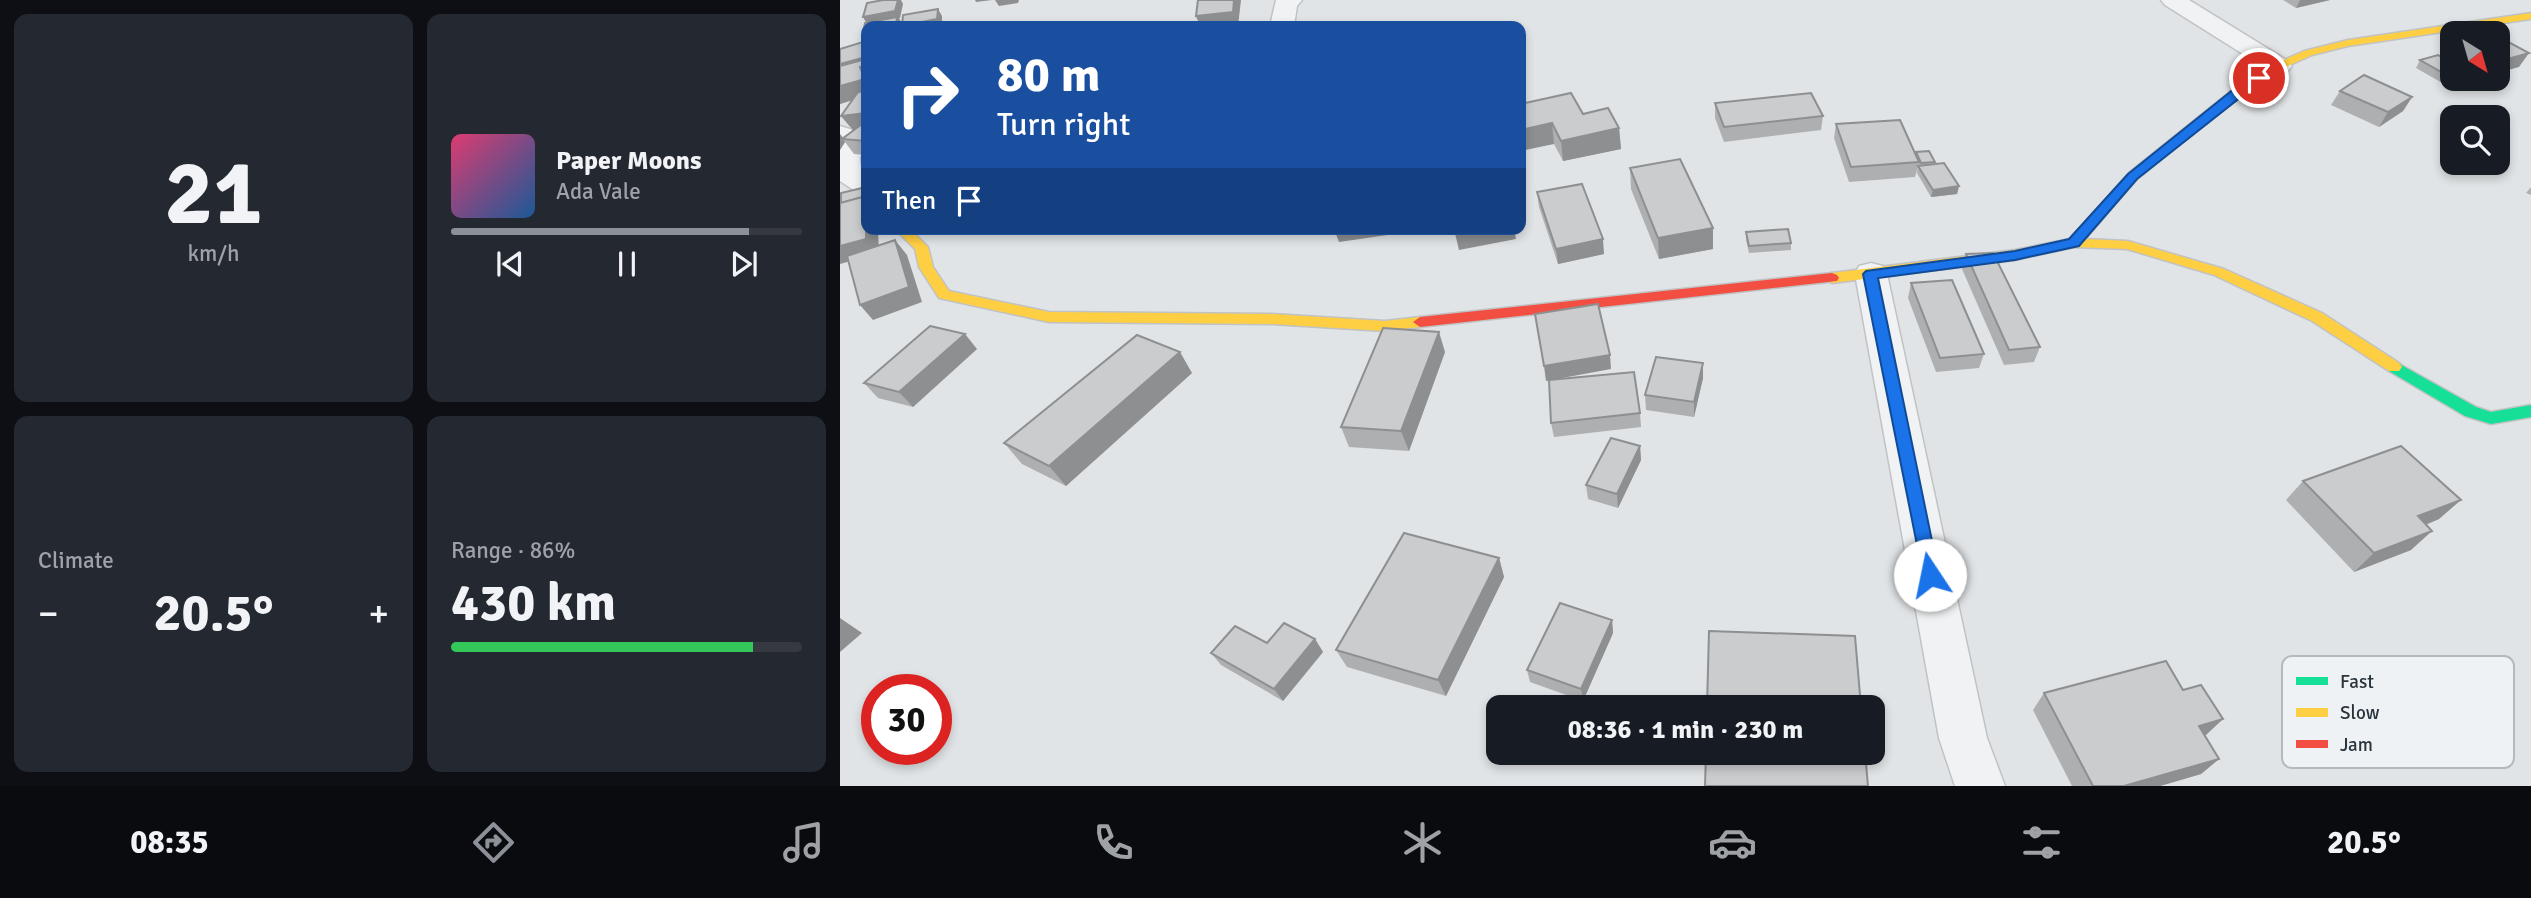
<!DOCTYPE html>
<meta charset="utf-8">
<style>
:root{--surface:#171b24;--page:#242831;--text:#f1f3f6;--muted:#9ea1a6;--line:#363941;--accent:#8c9099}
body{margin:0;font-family:Signika,sans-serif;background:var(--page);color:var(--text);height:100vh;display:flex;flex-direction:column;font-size:26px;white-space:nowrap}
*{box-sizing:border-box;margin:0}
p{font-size:23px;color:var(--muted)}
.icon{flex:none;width:38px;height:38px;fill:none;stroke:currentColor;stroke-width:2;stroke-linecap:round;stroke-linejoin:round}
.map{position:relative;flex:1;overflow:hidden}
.side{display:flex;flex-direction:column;gap:14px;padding:14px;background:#0d0f14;width:840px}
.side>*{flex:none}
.hud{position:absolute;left:21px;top:21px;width:665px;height:214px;border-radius:14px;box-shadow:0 4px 10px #0003;background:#1a4fa0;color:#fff;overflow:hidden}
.needle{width:46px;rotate:143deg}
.buttons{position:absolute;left:1600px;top:21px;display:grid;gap:14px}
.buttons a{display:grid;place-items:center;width:70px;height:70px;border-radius:14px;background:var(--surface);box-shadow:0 4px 10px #0003;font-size:35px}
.speed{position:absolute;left:21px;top:674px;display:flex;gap:14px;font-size:35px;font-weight:700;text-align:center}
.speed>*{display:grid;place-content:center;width:91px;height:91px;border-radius:50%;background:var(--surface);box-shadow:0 4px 10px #0003;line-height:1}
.speed .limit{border:10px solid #d22;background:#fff;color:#111}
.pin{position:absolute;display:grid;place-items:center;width:60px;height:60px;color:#fff;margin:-30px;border:4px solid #fff;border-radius:50%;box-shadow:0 2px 7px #0007}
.me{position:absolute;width:77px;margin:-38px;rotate:349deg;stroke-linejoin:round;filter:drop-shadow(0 0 5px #0008)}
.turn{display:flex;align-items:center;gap:24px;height:147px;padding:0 21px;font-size:32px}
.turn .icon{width:91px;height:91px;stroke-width:2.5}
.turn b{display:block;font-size:49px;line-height:60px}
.then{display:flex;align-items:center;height:66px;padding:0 21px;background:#0003;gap:14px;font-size:26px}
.big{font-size:52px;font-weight:700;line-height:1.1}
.side .widget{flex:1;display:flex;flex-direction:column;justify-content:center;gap:10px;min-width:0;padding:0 24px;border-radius:14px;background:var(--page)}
.side .dial{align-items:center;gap:0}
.dial b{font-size:91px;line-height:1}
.song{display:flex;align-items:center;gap:21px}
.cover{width:84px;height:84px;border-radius:10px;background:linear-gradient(135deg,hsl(340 70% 55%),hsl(210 70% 35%))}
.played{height:7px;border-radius:4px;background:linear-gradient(90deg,var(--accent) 85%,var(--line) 85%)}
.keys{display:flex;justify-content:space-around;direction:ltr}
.heat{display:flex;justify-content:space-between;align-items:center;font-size:38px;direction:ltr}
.charge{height:10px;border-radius:5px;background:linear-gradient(90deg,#34c759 86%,var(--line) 0)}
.side .tiles{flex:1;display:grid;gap:14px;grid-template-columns:repeat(2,1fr)}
.trip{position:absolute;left:646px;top:695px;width:399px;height:70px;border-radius:14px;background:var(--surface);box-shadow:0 4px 10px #0003;font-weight:700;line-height:70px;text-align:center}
.tab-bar{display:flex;height:112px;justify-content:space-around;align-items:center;background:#090b0e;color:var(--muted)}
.tab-bar .icon{width:49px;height:49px}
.tab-bar .on{color:var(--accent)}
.tab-bar b{font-size:32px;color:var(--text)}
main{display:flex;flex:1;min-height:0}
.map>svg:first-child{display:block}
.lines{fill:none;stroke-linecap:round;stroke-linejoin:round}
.street-casing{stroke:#c0c2c4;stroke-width:3}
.fast-casing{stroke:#c0c2c4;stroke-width:3}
.slow-casing{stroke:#c0c2c4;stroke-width:3}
.jam-casing{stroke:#c0c2c4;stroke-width:3}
.street{fill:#f0f2f3;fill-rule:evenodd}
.fast{fill:#16e098;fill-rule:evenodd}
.slow{fill:#ffcf43;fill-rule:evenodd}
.jam{fill:#f24e42;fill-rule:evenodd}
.wall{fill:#aeafb1}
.shaded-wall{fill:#8d8f90}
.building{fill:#caccce;stroke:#8d8f90;stroke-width:2}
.route{fill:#1a73e8;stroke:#114b97;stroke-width:2}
.key{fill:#eff2f5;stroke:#b4b9be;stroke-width:2}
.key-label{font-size:19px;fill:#2a343d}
</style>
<main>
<section class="side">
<div class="tiles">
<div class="widget dial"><b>21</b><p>km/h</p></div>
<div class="widget">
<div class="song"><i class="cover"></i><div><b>Paper Moons</b><p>Ada Vale</p></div></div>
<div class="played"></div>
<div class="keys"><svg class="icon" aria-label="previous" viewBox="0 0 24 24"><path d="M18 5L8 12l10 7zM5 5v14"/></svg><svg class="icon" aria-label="pause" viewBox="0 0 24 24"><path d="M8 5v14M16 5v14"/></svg><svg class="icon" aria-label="next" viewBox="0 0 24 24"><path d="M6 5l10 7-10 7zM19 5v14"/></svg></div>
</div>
<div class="widget"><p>Climate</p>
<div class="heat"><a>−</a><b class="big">20.5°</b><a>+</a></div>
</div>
<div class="widget"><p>Range · 86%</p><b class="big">430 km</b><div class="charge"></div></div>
</div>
</section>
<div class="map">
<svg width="1691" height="786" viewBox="0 0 1691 786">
<rect width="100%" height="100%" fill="#e1e4e6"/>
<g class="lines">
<!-- street casing -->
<g class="street-casing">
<g id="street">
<polygon points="436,0 462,0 457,6 454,26 430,26"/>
<polygon points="1321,0 1349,0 1448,61 1452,66 1448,71 1439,74 1430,71 1325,5"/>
<polygon points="0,126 26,134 26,150 20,157 21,168 26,172 26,194 15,191 0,181"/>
<polygon points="1031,263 1043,266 1047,274 1147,738 1165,786 1115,786 1099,738 1015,274 1019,266"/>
</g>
</g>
<!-- fast casing -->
<g class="fast-casing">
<polygon id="fast" points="1554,361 1636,407 1651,412 1691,405 1691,417 1651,424 1625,416 1549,371 1546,367 1549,363"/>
</g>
<!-- slow casing -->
<g class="slow-casing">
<g id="slow">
<polygon points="1691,13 1691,19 1508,46 1472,55 1443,68 1403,92 1297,179 1245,239 1288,241 1384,269 1482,313 1559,363 1562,367 1559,371 1549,371 1472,321 1374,275 1287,249 1234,247 1175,260 992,283 985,278 992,273 1175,250 1230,239 1289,173 1395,88 1435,64 1464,51 1508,40"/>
<polygon points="55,229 70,229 88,247 93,267 109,291 209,312 432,314 545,321 580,317 587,322 580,327 545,331 432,324 209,322 99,298 79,267 75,249"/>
</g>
</g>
<!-- jam casing -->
<g class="jam-casing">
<polygon id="jam" points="992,273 997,275 999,278 997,281 580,327 573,322 580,317"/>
</g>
<!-- street -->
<use href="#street" class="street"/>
<!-- fast -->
<use href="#fast" class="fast"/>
<!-- slow -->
<use href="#slow" class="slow"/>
<!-- jam -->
<use href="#jam" class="jam"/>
</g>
<!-- wall -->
<g class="wall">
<polygon points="1443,0 1490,0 1456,8"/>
<polygon points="26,41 26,155 14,154 5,142 0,150 0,134 3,138 13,130 1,116 12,100 0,104 1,48"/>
<polygon points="1612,45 1612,55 1607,53"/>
<polygon points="1580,60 1612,62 1612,79 1631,79 1628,83 1611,88 1576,68"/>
<polygon points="1500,91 1572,97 1563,111 1539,127 1491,105"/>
<polygon points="875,103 983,116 981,130 884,142 875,118"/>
<polygon points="681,104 743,114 779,128 781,149 723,161 714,144"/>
<polygon points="996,124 1075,155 1076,152 1095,162 1094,164 1119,186 1117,194 1091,197 1077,173 1078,167 1075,177 1009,182 994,138"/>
<polygon points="790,168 873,228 873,249 819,259 791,189"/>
<polygon points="1691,187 1691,195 1686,193"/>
<polygon points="697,192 764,254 718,264 699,207"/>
<polygon points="906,232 951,243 951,250 909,253 906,240"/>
<polygon points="1126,254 1200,347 1194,362 1164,365 1122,269"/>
<polygon points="1071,283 1144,354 1139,368 1096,372 1068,298"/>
<polygon points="137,349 73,407 38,398 24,383"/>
<polygon points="605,352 569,451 509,447 501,427"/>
<polygon points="863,363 863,378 854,417 806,410 805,395"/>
<polygon points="352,373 226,486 182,464 164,443"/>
<polygon points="800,413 801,427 714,437 711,423"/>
<polygon points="800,446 801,460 778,508 748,499 746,485"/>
<polygon points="1463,481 1599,519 1586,525 1571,550 1514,572 1446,500"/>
<polygon points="659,558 664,577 606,696 507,667 496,650"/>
<polygon points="772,620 773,633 743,701 690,682 687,670"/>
<polygon points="475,639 483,652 443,701 381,665 371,653"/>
<polygon points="1343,690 1383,719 1365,735 1379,759 1361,774 1320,786 1232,786 1193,710 1204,693"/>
</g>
<!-- shaded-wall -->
<g class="shaded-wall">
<polygon points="58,0 61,0 63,4 60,18 59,18 62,24 62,26 27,24 23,17"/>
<polygon points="135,0 152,0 136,2"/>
<polygon points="155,0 179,0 178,3 159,6"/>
<polygon points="394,0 401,0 398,26 360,26 356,16"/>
<polygon points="1460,0 1490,0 1456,8"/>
<polygon points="98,9 102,16 102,26 62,26"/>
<polygon points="1689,53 1679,67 1657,73 1657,62"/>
<polygon points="26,57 26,96 0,104 0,64"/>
<polygon points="1622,79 1631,79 1628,83 1611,88 1616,80"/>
<polygon points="1572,97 1563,111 1539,127 1548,112"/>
<polygon points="26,113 26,129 13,130 1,116"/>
<polygon points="712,123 714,144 681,151 681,130"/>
<polygon points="779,128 781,149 723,161 721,141"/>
<polygon points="0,134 4,139 2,139 5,142 0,150"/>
<polygon points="1119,186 1117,194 1091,197 1093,190"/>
<polygon points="22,188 26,192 26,229 38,229 39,253 0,264 0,246 7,212"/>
<polygon points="873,228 873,249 819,259 818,238"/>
<polygon points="494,229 589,229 499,242"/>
<polygon points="614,229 674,229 676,239 619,250"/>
<polygon points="763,239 764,254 718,264 716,249"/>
<polygon points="55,240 67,255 82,302 33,320 20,305"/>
<polygon points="599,332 605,352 569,451 561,431"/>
<polygon points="125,334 137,349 73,407 59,392"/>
<polygon points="340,352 352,373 226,486 209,466"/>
<polygon points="770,355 771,369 706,381 704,366"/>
<polygon points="863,363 863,378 854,417 854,402"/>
<polygon points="800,446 801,460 778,508 777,494"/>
<polygon points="1621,500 1599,519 1557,536 1578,516"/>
<polygon points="1592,531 1571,550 1514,572 1534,553"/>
<polygon points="659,558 664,577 606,696 598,680"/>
<polygon points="0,618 22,633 0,652"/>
<polygon points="772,620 773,633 743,701 741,689"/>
<polygon points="475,639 483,652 443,701 434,689"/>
<polygon points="1383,719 1366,735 1342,742 1359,726"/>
<polygon points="1379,759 1361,774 1320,786 1284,786"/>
</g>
<!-- building -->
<g class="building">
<polygon points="43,0 58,0 55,11 23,17 27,3"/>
<polygon points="358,0 394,0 393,12 356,16"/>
<polygon points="98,9 97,19 62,26 63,15"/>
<polygon points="57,17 56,26 26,26 26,32 23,33 25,23"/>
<polygon points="1659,37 1689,53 1657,62 1657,38"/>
<polygon points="26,41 26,57 0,64 0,49"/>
<polygon points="1598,55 1612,63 1612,78 1580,60"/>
<polygon points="26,59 26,65 20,67 25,79 0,86 0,66"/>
<polygon points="1524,75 1572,97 1548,112 1500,91"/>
<polygon points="26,91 26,113 1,116 18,92"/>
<polygon points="731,93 743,114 768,108 779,128 721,141 712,123 681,130 681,104"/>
<polygon points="971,93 983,116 884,127 875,103"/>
<polygon points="1060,120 1079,162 1011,167 996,124"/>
<polygon points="26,121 26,141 2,139"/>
<polygon points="1089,151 1095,162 1081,163 1076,152"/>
<polygon points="840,159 873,228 818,238 790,168"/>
<polygon points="1104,163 1119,186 1093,190 1078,166"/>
<polygon points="742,184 763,239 716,249 697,192"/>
<polygon points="22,188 23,197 1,203 1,193"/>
<polygon points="26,196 26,239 0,246 0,203"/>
<polygon points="948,229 951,243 909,246 906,232"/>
<polygon points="55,240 69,287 20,305 7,256"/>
<polygon points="1153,253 1200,347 1169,350 1126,254"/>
<polygon points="1112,280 1144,354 1100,358 1071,283"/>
<polygon points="758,304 770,355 704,366 695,314"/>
<polygon points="90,326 125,334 59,392 24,383"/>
<polygon points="543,328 599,332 561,431 501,427"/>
<polygon points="297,335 340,352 209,466 164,443"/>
<polygon points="816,357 863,363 854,402 805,395"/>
<polygon points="794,372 800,413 711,423 709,380"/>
<polygon points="771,438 800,446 777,494 746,485"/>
<polygon points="1561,446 1621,500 1578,516 1592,531 1534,553 1463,481"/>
<polygon points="564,533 659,558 598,680 496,650"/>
<polygon points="720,603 772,620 741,689 687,670"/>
<polygon points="444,623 475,639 434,689 371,653 395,626 427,643"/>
<polygon points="869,631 1015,636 1021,707 867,707"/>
<polygon points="1326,661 1343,690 1361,685 1383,719 1359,726 1379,759 1284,786 1253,786 1204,693"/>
<polygon points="866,752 1025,752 1028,786 865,786"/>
</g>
<!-- route -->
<polygon class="route" points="1415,76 1425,78 1297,179 1239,246 1175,260 1038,278 1099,575 1097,580 1090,583 1084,580 1023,274 1026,271 1175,251 1229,239 1288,174 1395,88"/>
<!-- legend -->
<rect x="1442" y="656" width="232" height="112" rx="10" class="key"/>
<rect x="1456" y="677" width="32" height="8" fill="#16e098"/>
<rect x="1456" y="708" width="32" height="9" fill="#ffcf43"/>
<rect x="1456" y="740" width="32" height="8" fill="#f24e42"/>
<g class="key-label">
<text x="1500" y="688">Fast</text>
<text x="1500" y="719">Slow</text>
<text x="1500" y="751">Jam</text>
</g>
</svg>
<div class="buttons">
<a><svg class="needle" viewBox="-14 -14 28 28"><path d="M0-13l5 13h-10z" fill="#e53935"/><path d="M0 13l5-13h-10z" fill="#9ea1a6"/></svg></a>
<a><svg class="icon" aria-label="search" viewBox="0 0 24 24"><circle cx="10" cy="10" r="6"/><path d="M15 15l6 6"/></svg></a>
</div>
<div class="speed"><div class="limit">30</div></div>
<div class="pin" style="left:1419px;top:78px;background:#d93025"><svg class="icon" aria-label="arrive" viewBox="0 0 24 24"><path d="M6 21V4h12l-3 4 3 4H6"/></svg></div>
<svg class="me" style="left:1090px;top:575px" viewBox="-20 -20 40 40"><circle r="19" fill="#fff"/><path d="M0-13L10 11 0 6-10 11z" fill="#1a73e8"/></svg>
<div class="trip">08:36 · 1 min · 230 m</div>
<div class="hud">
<div class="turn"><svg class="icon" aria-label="right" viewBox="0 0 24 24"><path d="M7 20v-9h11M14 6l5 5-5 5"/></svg><div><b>80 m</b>Turn right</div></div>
<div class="then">Then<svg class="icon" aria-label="arrive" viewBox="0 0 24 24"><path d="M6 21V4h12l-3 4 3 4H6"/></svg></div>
</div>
</div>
</main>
<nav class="tab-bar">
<b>08:35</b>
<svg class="icon on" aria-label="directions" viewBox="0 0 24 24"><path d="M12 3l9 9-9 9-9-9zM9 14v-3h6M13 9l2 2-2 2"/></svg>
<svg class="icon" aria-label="music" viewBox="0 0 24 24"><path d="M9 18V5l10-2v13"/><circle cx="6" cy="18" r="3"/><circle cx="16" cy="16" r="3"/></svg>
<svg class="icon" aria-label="phone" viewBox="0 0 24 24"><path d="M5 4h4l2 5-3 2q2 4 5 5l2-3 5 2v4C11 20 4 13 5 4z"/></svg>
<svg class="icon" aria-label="climate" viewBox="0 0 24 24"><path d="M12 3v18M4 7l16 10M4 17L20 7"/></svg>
<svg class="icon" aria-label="car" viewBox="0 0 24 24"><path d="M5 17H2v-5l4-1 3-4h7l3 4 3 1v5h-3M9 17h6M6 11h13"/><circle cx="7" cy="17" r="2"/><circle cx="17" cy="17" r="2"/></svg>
<svg class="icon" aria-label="filters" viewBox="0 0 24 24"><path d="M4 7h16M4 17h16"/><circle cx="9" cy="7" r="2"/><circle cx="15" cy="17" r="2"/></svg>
<b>20.5°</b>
</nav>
